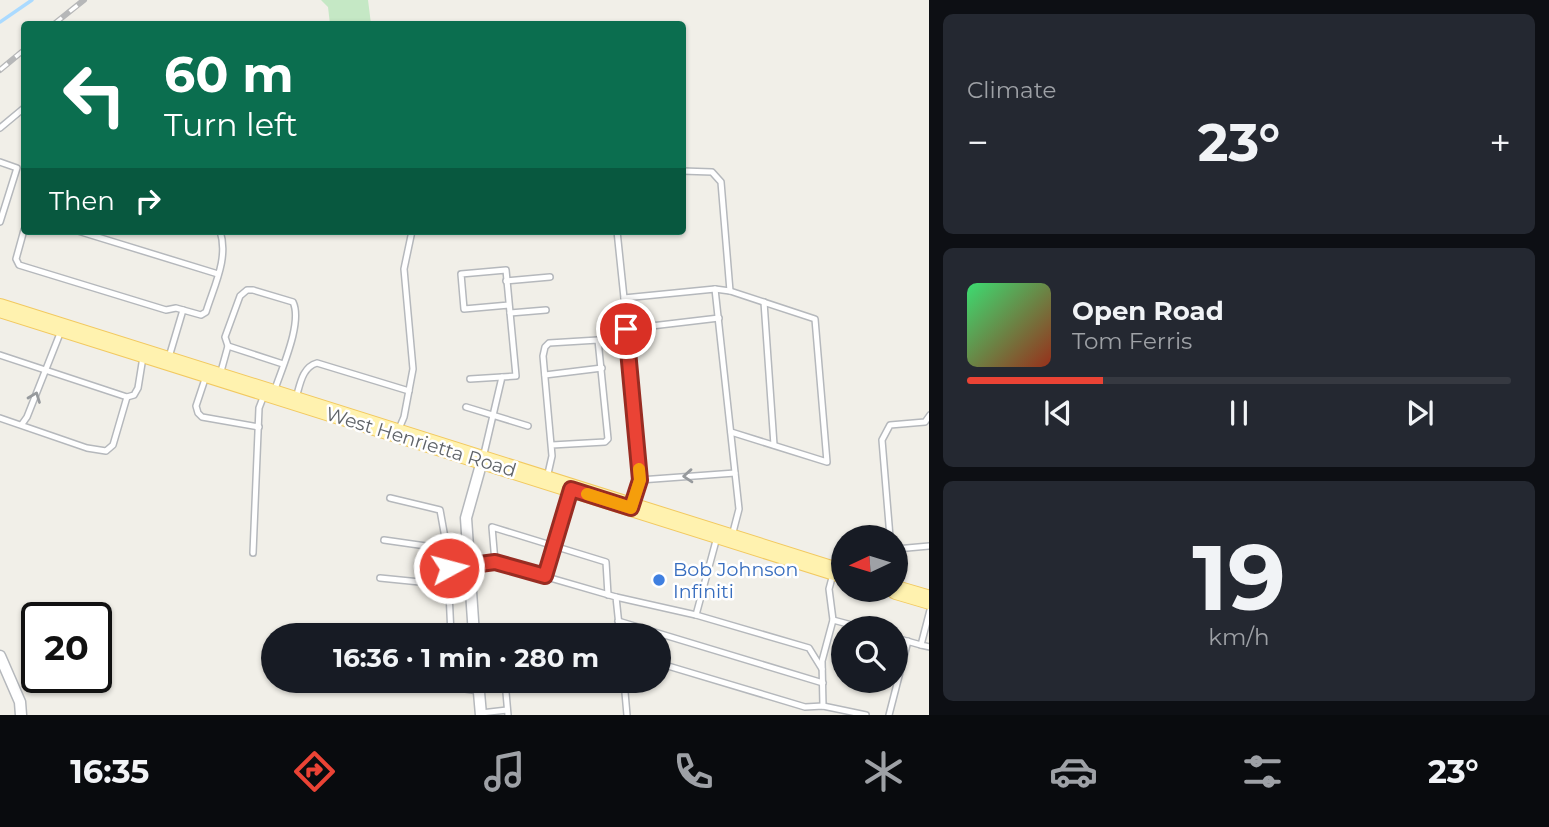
<!DOCTYPE html>
<meta charset="utf-8">
<style>
:root{--surface:#171b24;--page:#242831;--text:#f1f3f6;--muted:#9ea1a6;--line:#363941;--accent:#ea4335}
body{margin:0;font-family:Montserrat,sans-serif;background:var(--page);color:var(--text);height:100vh;display:flex;flex-direction:column;font-size:26px;white-space:nowrap}
*{box-sizing:border-box;margin:0}
p{font-size:23px;color:var(--muted)}
.icon{flex:none;width:38px;height:38px;fill:none;stroke:currentColor;stroke-width:2;stroke-linecap:round;stroke-linejoin:round}
.map{position:relative;flex:1;overflow:hidden}
.sheet{display:flex;flex-direction:column;gap:14px;padding:14px;background:#0d0f14;width:620px}
.sheet>*{flex:none}
.top-card{position:absolute;left:21px;top:21px;width:665px;height:214px;border-radius:7px;box-shadow:0 2px 5px #0004;background:#0b6e4f;color:#fff;overflow:hidden}
.needle{width:46px;rotate:266deg}
.fabs{position:absolute;left:831px;top:525px;display:grid;gap:14px}
.fabs a{display:grid;place-items:center;width:77px;height:77px;border-radius:50%;background:var(--surface);box-shadow:0 2px 5px #0004;font-size:35px}
.speed{position:absolute;left:21px;top:602px;display:flex;gap:14px;font-size:35px;font-weight:700;text-align:center}
.speed>*{display:grid;place-content:center;width:91px;height:91px;border-radius:50%;background:var(--surface);box-shadow:0 2px 5px #0004;line-height:1}
.speed .limit{border:4px solid #111;border-radius:10px;background:#fff;color:#111}
.pin{position:absolute;display:grid;place-items:center;width:60px;height:60px;color:#fff;margin:-30px;border:4px solid #fff;border-radius:50%;box-shadow:0 2px 7px #0007}
.me{position:absolute;width:77px;margin:-38px;rotate:83deg;stroke-linejoin:round;filter:drop-shadow(0 0 5px #0008)}
.turn{display:flex;align-items:center;gap:24px;height:147px;padding:0 28px;font-size:32px}
.turn .icon{width:91px;height:91px;stroke-width:2.5}
.turn b{display:block;font-size:49px;line-height:60px}
.then{display:flex;align-items:center;height:66px;padding:0 28px;background:#0003;gap:14px;font-size:26px}
.big{font-size:52px;font-weight:700;line-height:1.1}
.sheet .widget{flex:1;display:flex;flex-direction:column;justify-content:center;gap:10px;min-width:0;padding:0 24px;border-radius:10px;background:var(--page)}
.sheet .dial{align-items:center;gap:0}
.dial b{font-size:91px;line-height:1}
.song{display:flex;align-items:center;gap:21px}
.cover{width:84px;height:84px;border-radius:10px;background:linear-gradient(135deg,hsl(140 70% 55%),hsl(10 70% 35%))}
.played{height:7px;border-radius:4px;background:linear-gradient(90deg,var(--accent) 25%,var(--line) 25%)}
.keys{display:flex;justify-content:space-around;direction:ltr}
.heat{display:flex;justify-content:space-between;align-items:center;font-size:38px;direction:ltr}
.trip{position:absolute;left:261px;top:623px;width:410px;height:70px;border-radius:35px;background:var(--surface);box-shadow:0 2px 5px #0004;font-weight:700;line-height:70px;text-align:center}
.tabs{display:flex;height:112px;justify-content:space-around;align-items:center;background:#090b0e;color:var(--muted)}
.tabs .icon{width:49px;height:49px}
.tabs .current{color:var(--accent)}
.tabs b{font-size:32px;color:var(--text)}
main{display:flex;flex:1;min-height:0}
.map>svg:first-child{display:block}
.green{fill:#c5e8c5}
.lines{fill:none;stroke-linecap:round;stroke-linejoin:round}
.stream{stroke:#aadaff;stroke-width:3.5}
.service-casing{stroke:#b5b8bc;stroke-width:8}
.minor-casing{stroke:#b5b8bc;stroke-width:13}
.primary-casing{stroke:#f2c960;stroke-width:20}
.service{stroke:#fff;stroke-width:5}
.minor{stroke:#fff;stroke-width:10}
.primary{stroke:#fff2af;stroke-width:18}
.rail-casing{stroke:#b6b7b8;stroke-width:6}
.rail{stroke:#fff;stroke-width:3.5;stroke-dasharray:10;stroke-linecap:butt}
.oneway{stroke:#979a9d}
.route-casing{stroke:#982c22;stroke-width:18}
.route{stroke:#ea4335;stroke-width:12}
.slow{stroke:#f59e0b;stroke-width:12}
.shop-dot{fill:#3f7fe0;stroke:#fff;stroke-width:2.5}
.labels{text-anchor:middle;dominant-baseline:central;stroke-width:5;stroke-linejoin:round;paint-order:stroke}
.street-label{font-size:19px;fill:#5f6368;stroke:#fff}
.shop-label{font-size:19px;fill:#366cbe;stroke:#fff;text-anchor:start}
</style>
<main>
<div class="map">
<svg width="930" height="715" viewBox="0 0 930 715">
<rect width="100%" height="100%" fill="#f1efe8"/>
<!-- green -->
<polygon class="green" points="321,0 368,0 371,24 330,24 328,7"/>
<g class="lines">
<!-- stream -->
<polyline class="stream" points="0,22 32,0"/>
<!-- service casing -->
<g class="service-casing">
<g id="service">
<polyline points="0,128 24,108"/>
<polyline points="0,162 17,168 0,222"/>
<polyline points="682,171 712,172 721,182 730,291"/>
<path d="M 24,230 L 16,259 L 19,265 L 166,310 L 176,308 L 201,315 L 206,312 C 214,286 229,258 220,231"/>
<polyline points="78,231 218,274"/>
<polyline points="617,231 624,298"/>
<polyline points="506,281 550,277"/>
<polyline points="715,289 730,291 815,319 827,462 731,432"/>
<polyline points="764,302 774,445"/>
<polyline points="510,313 546,310"/>
<polyline points="626,329 719,318"/>
<polyline points="228,346 283,364"/>
<polyline points="0,355 127,397 134,395 138,388 143,357"/>
<polyline points="169,357 183,310"/>
<path d="M 220,375 L 228,346 L 225,337 L 240,296 L 247,290 L 253,290 L 293,302 C 303,323 281,370 274,392"/>
<polyline points="545,375 602,368"/>
<polyline points="206,376 196,406 198,413 202,417 259,427"/>
<polyline points="470,379 502,377"/>
<path d="M 296,398 C 300,385 302,367 317,363 L 409,391"/>
<polyline points="466,407 528,426"/>
<polyline points="0,418 87,448 106,451 113,445 127,397"/>
<polyline points="22,424 27,417 61,331"/>
<polyline points="398,431 404,417 413,369 404,269 412,231"/>
<polyline points="483,458 502,377 516,376 506,270 461,274 464,309 509,305"/>
<polyline points="547,478 552,456 543,356 545,347 549,343 598,340 608,439 605,442 552,445"/>
<polyline points="640,480 735,473"/>
<polyline points="390,498 440,510 447,549"/>
<polyline points="632,505 640,480 624,298 715,289 739,509 732,536"/>
<polyline points="890,537 882,440 890,425 925,422 930,415"/>
<polyline points="384,540 447,549 451,635"/>
<polyline points="896,549 930,546"/>
<polyline points="253,553 259,408 264,395"/>
<polyline points="495,562 492,527 606,562 608,595"/>
<polyline points="449,568 495,562 616,597 620,635"/>
<polyline points="833,574 829,589 833,620 863,628"/>
<polyline points="545,576 570,492"/>
<polyline points="380,578 450,585"/>
<polyline points="616,597 696,615 809,648 822,669"/>
<polyline points="930,610 921,645 930,647"/>
<polyline points="696,615 717,537"/>
<polyline points="618,621 823,683"/>
<polyline points="896,638 921,645"/>
<polyline points="658,663 805,707 823,706 866,715"/>
<polyline points="410,681 479,691"/>
<polyline points="505,681 508,715"/>
<polyline points="624,681 627,715"/>
<polyline points="823,706 822,661 833,620"/>
<polyline points="481,713 507,710"/>
<polyline points="889,715 908,641"/>
</g>
</g>
<!-- minor casing -->
<g class="minor-casing">
<g id="minor">
<polyline points="474,635 466,518 482,461"/>
<polyline points="0,656 20,702 21,715"/>
<polyline points="478,681 481,715"/>
</g>
</g>
<!-- primary casing -->
<g class="primary-casing">
<g id="primary">
<polyline points="0,308 844,574"/>
<polyline points="896,590 930,600"/>
</g>
</g>
<!-- service -->
<use href="#service" class="service"/>
<!-- minor -->
<use href="#minor" class="minor"/>
<!-- primary -->
<use href="#primary" class="primary"/>
<!-- rail casing -->
<g class="rail-casing">
<g id="rail">
<polyline points="54,24 84,0"/>
<polyline points="0,70 24,50"/>
</g>
</g>
<!-- rail -->
<use href="#rail" class="rail"/>
</g>
<!-- one-way arrows -->
<defs><path id="oneway-chevron" d="M-2-3.5L2.5 0L-2 3.5" fill="none" stroke-width="1.6" stroke-linecap="round" stroke-linejoin="round" transform="scale(1.75)"/></defs>
<g class="oneway">
<use href="#oneway-chevron" transform="translate(35 397) rotate(-69)"/>
<use href="#oneway-chevron" transform="translate(688 476) rotate(176)"/>
</g>
<g class="lines">
<!-- route casing -->
<g class="route-casing">
<polyline id="route" points="449,568 495,562 545,576 571,489 631,508 640,480 626,329"/>
</g>
<!-- route -->
<use href="#route" class="route"/>
<!-- slow -->
<polyline class="slow" points="587,494 631,508 640,480 639,469"/>
</g>
<!-- markers -->
<circle class="shop-dot" cx="659" cy="580" r="7"/>
<g class="labels">
<!-- street labels -->
<g class="street-label">
<text transform="translate(421 442) rotate(17)">West Henrietta Road</text>
</g>
<!-- shop labels -->
<g class="shop-label">
<text x="673" y="569">Bob Johnson<tspan x="673" dy="22">Infiniti</tspan></text>
</g>
</g>
</svg>
<div class="fabs">
<a><svg class="needle" viewBox="-14 -14 28 28"><path d="M0-13l5 13h-10z" fill="#e53935"/><path d="M0 13l5-13h-10z" fill="#9ea1a6"/></svg></a>
<a><svg class="icon" aria-label="search" viewBox="0 0 24 24"><circle cx="10" cy="10" r="6"/><path d="M15 15l6 6"/></svg></a>
</div>
<div class="speed"><div class="limit">20</div></div>
<div class="pin" style="left:626px;top:329px;background:#d93025"><svg class="icon" aria-label="arrive" viewBox="0 0 24 24"><path d="M6 21V4h12l-3 4 3 4H6"/></svg></div>
<svg class="me" style="left:449px;top:568px" viewBox="-20 -20 40 40"><circle r="17" fill="#ea4335" stroke="#fff" stroke-width="3"/><path d="M0-11L8 9 0 5-8 9z" fill="#fff"/></svg>
<div class="trip">16:36 · 1 min · 280 m</div>
<div class="top-card">
<div class="turn"><svg class="icon" aria-label="left" viewBox="0 0 24 24"><path d="M17 20v-9H6M10 6l-5 5 5 5"/></svg><div><b>60 m</b>Turn left</div></div>
<div class="then">Then<svg class="icon" aria-label="right" viewBox="0 0 24 24"><path d="M7 20v-9h11M14 6l5 5-5 5"/></svg></div>
</div>
</div>
<section class="sheet">
<div class="widget"><p>Climate</p>
<div class="heat"><a>−</a><b class="big">23°</b><a>+</a></div>
</div>
<div class="widget">
<div class="song"><i class="cover"></i><div><b>Open Road</b><p>Tom Ferris</p></div></div>
<div class="played"></div>
<div class="keys"><svg class="icon" aria-label="previous" viewBox="0 0 24 24"><path d="M18 5L8 12l10 7zM5 5v14"/></svg><svg class="icon" aria-label="pause" viewBox="0 0 24 24"><path d="M8 5v14M16 5v14"/></svg><svg class="icon" aria-label="next" viewBox="0 0 24 24"><path d="M6 5l10 7-10 7zM19 5v14"/></svg></div>
</div>
<div class="widget dial"><b>19</b><p>km/h</p></div>
</section>
</main>
<nav class="tabs">
<b>16:35</b>
<svg class="icon current" aria-label="directions" viewBox="0 0 24 24"><path d="M12 3l9 9-9 9-9-9zM9 14v-3h6M13 9l2 2-2 2"/></svg>
<svg class="icon" aria-label="music" viewBox="0 0 24 24"><path d="M9 18V5l10-2v13"/><circle cx="6" cy="18" r="3"/><circle cx="16" cy="16" r="3"/></svg>
<svg class="icon" aria-label="phone" viewBox="0 0 24 24"><path d="M5 4h4l2 5-3 2q2 4 5 5l2-3 5 2v4C11 20 4 13 5 4z"/></svg>
<svg class="icon" aria-label="climate" viewBox="0 0 24 24"><path d="M12 3v18M4 7l16 10M4 17L20 7"/></svg>
<svg class="icon" aria-label="car" viewBox="0 0 24 24"><path d="M5 17H2v-5l4-1 3-4h7l3 4 3 1v5h-3M9 17h6M6 11h13"/><circle cx="7" cy="17" r="2"/><circle cx="17" cy="17" r="2"/></svg>
<svg class="icon" aria-label="filters" viewBox="0 0 24 24"><path d="M4 7h16M4 17h16"/><circle cx="9" cy="7" r="2"/><circle cx="15" cy="17" r="2"/></svg>
<b>23°</b>
</nav>
